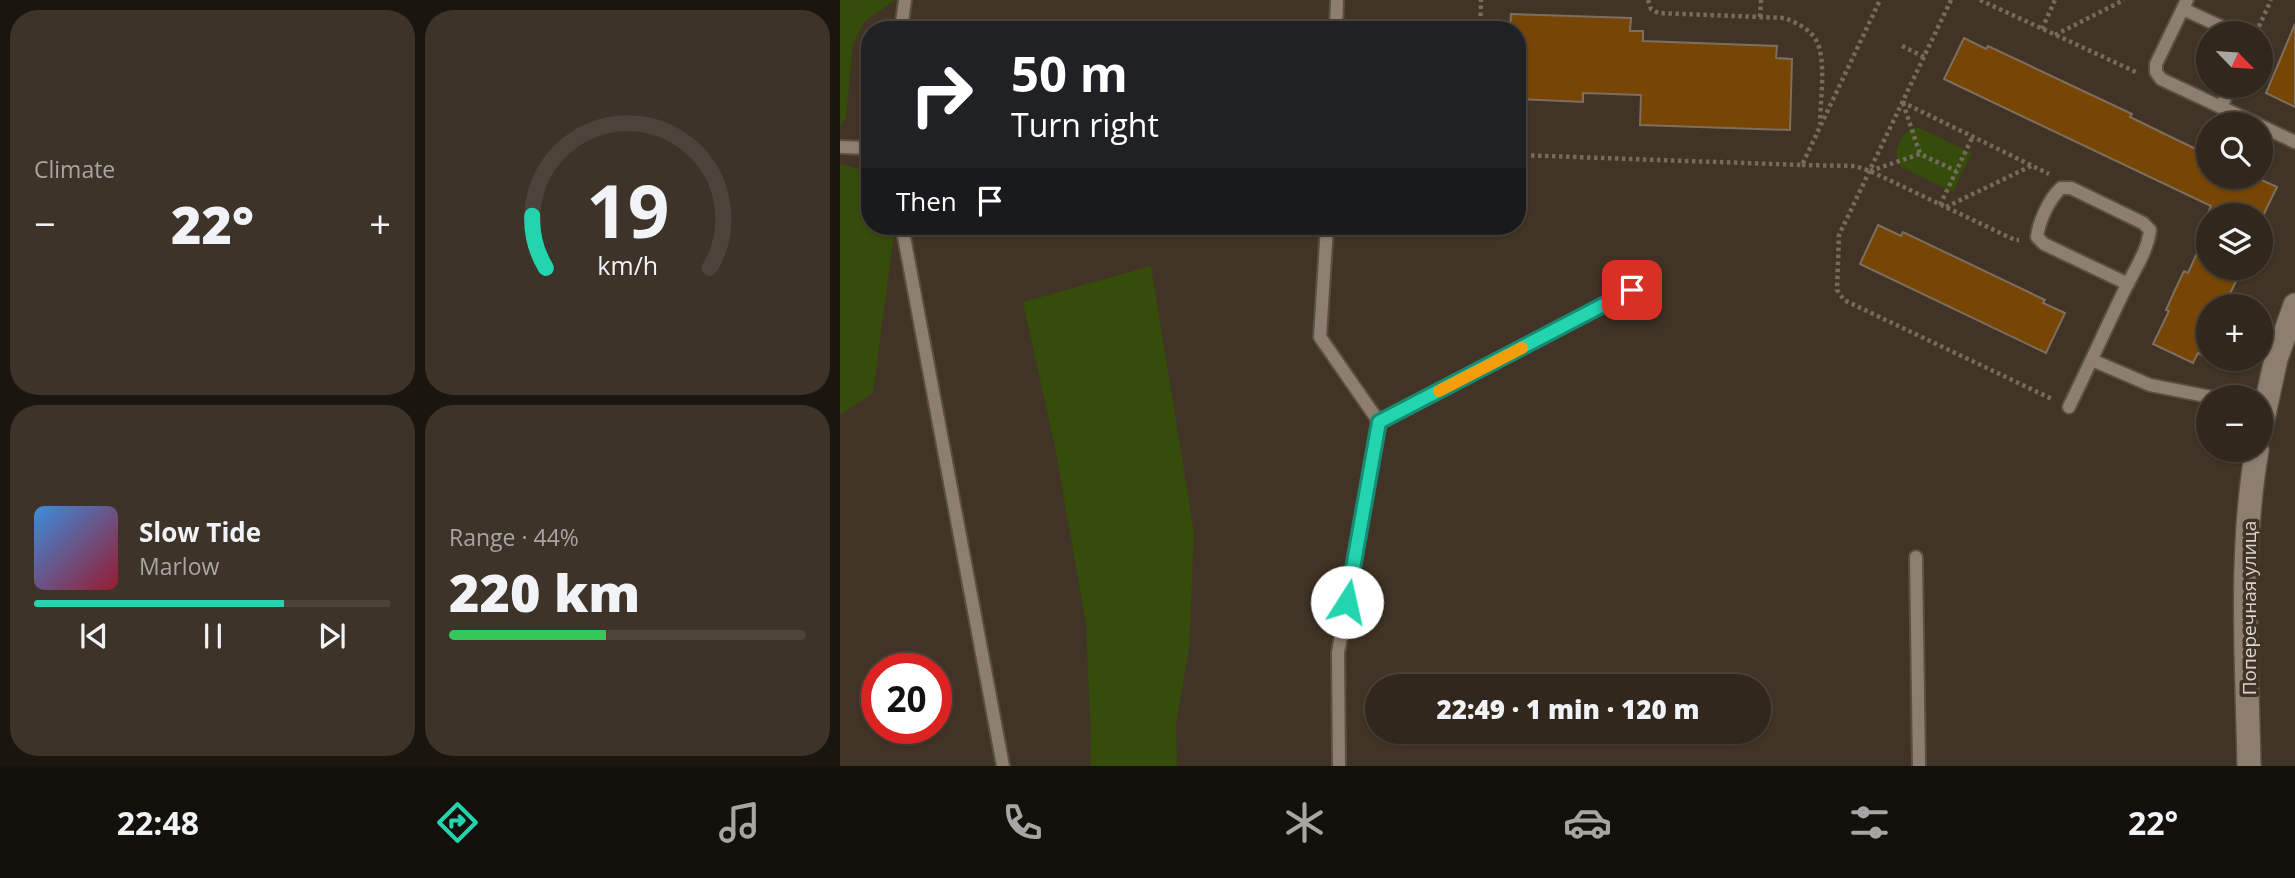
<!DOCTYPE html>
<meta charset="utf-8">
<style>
:root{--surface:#31271c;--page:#3d3329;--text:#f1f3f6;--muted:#a8a5a3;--line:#4c443b;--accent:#23d5af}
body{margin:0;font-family:"Open Sans",sans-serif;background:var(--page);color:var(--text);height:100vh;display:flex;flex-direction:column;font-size:26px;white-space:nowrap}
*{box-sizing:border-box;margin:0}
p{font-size:23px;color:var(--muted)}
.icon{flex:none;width:38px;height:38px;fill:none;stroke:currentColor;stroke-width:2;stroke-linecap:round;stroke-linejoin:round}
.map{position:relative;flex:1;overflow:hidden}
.drawer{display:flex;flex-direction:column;gap:10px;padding:10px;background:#1b150f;width:840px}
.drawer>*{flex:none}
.banner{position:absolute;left:21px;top:21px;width:665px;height:214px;border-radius:28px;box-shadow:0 2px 5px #0004,0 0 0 2px var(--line);background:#202124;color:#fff;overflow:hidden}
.needle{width:46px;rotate:115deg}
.fabs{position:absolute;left:1356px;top:21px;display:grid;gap:14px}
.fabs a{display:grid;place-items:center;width:77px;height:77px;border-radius:50%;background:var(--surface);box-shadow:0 2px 5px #0004,0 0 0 2px var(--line);font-size:35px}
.speed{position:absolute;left:21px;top:653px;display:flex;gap:14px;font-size:35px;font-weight:700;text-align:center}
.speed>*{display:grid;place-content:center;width:91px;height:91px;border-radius:50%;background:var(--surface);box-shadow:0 2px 5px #0004,0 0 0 2px var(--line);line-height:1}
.speed .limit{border:10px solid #d22;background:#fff;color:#111}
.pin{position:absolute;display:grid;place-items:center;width:60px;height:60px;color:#fff;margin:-30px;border-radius:14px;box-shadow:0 4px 10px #0006}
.me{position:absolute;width:77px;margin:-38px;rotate:10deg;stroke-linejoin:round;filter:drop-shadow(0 0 5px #0008)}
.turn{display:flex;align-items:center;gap:24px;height:147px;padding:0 35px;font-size:32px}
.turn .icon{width:91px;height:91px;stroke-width:2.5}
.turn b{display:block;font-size:49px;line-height:60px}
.then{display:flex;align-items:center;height:66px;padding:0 35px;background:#0003;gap:14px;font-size:26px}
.big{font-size:52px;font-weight:800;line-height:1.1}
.drawer .widget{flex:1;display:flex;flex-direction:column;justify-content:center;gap:10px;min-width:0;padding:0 24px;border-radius:28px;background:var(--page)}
.drawer .dial{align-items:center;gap:0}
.dial svg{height:182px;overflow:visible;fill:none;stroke:var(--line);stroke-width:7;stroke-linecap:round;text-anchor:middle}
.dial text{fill:var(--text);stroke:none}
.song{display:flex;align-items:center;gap:21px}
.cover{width:84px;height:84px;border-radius:10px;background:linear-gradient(135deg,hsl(210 70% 55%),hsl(350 70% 35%))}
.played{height:7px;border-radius:4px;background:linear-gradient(90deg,var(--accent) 70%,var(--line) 70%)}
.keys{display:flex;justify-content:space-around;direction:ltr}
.heat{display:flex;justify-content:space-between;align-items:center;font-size:38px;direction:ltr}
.charge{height:10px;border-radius:5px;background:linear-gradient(90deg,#34c759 44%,var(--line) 0)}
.drawer .tiles{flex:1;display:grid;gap:10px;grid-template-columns:repeat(2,1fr)}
.trip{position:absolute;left:525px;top:674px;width:406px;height:70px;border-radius:35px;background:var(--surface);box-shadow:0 2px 5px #0004,0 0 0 2px var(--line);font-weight:800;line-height:70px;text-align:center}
.tab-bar{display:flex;height:112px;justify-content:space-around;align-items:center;background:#14100b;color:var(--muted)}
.tab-bar .icon{width:49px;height:49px}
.tab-bar .selected{color:var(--accent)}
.tab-bar b{font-size:32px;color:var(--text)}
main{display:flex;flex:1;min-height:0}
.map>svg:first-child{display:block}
.green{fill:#364c0a}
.building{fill:#774605;stroke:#7d6e60;stroke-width:2}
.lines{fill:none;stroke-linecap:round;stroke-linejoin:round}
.service-casing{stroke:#5a4f44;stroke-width:16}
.minor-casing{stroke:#5a4f44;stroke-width:26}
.path{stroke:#756a5e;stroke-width:4.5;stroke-dasharray:3.5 3.5;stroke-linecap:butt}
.service{stroke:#8d7e6f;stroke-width:12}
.minor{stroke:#8d7e6f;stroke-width:23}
.route-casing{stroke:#178a72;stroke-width:18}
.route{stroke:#23d5af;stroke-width:12}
.slow{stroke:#f59e0b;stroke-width:12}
.labels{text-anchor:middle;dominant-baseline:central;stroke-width:7;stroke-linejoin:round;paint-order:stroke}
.street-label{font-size:19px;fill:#dcd4cc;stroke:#413426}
</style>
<main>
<section class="drawer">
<div class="tiles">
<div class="widget"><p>Climate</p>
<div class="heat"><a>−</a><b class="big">22°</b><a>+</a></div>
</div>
<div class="widget dial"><svg viewBox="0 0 100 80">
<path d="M14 69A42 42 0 1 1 86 69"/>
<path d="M14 69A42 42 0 0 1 8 46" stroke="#23d5af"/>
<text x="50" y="56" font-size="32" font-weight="700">19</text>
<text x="50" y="72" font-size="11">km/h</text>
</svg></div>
<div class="widget">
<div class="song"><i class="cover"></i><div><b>Slow Tide</b><p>Marlow</p></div></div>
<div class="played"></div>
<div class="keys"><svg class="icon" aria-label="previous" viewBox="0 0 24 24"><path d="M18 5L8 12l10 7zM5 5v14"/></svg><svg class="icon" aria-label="pause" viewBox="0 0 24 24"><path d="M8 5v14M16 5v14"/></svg><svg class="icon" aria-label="next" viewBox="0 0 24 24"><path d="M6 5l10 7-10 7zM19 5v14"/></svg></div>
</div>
<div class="widget"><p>Range · 44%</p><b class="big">220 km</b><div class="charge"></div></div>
</div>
</section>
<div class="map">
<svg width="1455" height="766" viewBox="0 0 1455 766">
<rect width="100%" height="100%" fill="#413426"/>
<!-- green -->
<g class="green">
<polygon points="0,0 55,0 25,21 13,44 6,118 0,127"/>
<path d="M 1071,128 L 1079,128 L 1132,153 L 1113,192 L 1061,167 C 1051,154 1059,138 1071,128 Z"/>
<polygon points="0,164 30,172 30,226 55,226 33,393 0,415"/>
<polygon points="311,266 354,533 349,649 336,725 337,766 250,766 251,740 246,624 216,452 183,302"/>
</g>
<!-- building -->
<g class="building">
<polygon points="671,14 791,18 790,31 803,31 803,41 937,46 936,58 952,59 950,130 800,125 801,95 743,93 743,102 677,99 677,30 670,30"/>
<polygon points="1455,24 1455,107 1426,93"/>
<polygon points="1124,38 1146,49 1148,46 1292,114 1290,117 1368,155 1368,177 1415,177 1437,187 1421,220 1421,215 1373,215 1368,213 1371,206 1104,79"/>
<polygon points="1038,225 1061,236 1063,232 1205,300 1203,303 1225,313 1206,353 1020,264"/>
<polygon points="1368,229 1368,268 1398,268 1401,271 1384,306 1368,306 1368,339 1361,355 1358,353 1353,363 1313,344 1329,311 1326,310 1335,290 1344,271 1348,273"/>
</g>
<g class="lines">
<!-- service casing -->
<g class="service-casing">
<g id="service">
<polyline points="1347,0 1316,64 1316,72 1321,79 1417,124"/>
<polyline points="1343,9 1395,33"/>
<polyline points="61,30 65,0"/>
<polyline points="496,30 497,0"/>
<polyline points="1381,107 1391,86"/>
<polyline points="1421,126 1455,142"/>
<polyline points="0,147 30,148"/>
<polyline points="62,226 163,766"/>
<polyline points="487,226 480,337 539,422 498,653 499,766"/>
<polyline points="1252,360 1310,385 1371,397"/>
<path d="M 1229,407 C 1248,368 1266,328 1285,289 C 1294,271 1308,250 1310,230 L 1303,223 L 1231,188 L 1221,188 C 1209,199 1199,221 1197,237 L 1204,244 L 1288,284"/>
<polyline points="539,422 792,290"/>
<polyline points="1076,557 1079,766"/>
</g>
</g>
<!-- minor casing -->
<g class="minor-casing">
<g id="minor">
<polyline points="1421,428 1436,359 1455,305"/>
<path d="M 1409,766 C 1407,661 1399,554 1417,450"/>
</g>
</g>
<!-- path -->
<g class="path">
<path d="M 808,0 L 811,9 L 818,13 L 945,18 C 956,23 969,28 976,40 C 987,60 980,101 980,124"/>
<polyline points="1111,0 999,235 997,290 1004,300 1212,399"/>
<polyline points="1140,0 1298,73"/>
<polyline points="920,17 921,0"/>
<polyline points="1202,29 1215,0"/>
<polyline points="640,30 641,0"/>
<polyline points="1416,33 1431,0"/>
<polyline points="1215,35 1284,0"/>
<polyline points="1062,46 1084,57"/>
<polyline points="1062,102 1209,174"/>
<polyline points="1063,103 1080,154"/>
<polyline points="677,155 962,165 1040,0"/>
<polyline points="962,165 1015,166 1030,171 1175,240 1179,240"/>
<polyline points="1030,171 1080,154 1116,171"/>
<polyline points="1100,205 1133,136"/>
<polyline points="1106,207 1193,165"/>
</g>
<!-- service -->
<use href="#service" class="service"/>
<!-- minor -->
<use href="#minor" class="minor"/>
</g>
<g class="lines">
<!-- route casing -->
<g class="route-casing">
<polyline id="route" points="507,602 539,422 792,290"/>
</g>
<!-- route -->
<use href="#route" class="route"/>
<!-- slow -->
<polyline class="slow" points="599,391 682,348"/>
</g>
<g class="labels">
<!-- street labels -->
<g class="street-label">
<text transform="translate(1409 608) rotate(-90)">Поперечная улица</text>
</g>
</g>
</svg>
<div class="fabs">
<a><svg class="needle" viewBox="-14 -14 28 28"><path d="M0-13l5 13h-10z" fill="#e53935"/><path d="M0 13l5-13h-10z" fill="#a8a5a3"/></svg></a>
<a><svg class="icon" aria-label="search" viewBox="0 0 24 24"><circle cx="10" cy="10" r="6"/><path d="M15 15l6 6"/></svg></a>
<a><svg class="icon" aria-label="layers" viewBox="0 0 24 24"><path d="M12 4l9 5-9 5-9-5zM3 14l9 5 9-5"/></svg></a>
<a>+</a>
<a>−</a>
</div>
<div class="speed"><div class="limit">20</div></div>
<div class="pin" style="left:792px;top:290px;background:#d93025"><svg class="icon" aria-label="arrive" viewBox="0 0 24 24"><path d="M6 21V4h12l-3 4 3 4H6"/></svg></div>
<svg class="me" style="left:507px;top:602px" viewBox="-20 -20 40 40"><circle r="19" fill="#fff"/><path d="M0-13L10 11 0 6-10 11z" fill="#23d5af"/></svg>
<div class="trip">22:49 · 1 min · 120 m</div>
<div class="banner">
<div class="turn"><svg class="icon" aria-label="right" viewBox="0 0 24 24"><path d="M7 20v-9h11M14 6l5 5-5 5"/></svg><div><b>50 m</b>Turn right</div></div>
<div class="then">Then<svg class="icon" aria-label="arrive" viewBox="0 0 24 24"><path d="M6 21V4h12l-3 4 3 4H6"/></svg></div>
</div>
</div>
</main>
<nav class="tab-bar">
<b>22:48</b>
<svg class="icon selected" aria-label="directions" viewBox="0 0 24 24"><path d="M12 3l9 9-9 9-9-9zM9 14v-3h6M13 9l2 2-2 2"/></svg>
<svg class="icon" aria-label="music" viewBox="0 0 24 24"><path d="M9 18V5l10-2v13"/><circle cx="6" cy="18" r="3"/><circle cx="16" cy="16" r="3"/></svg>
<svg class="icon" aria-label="phone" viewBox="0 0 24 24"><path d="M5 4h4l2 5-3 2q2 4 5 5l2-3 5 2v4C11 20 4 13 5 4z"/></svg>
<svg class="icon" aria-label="climate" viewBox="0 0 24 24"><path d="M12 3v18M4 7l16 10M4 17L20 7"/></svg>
<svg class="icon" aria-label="car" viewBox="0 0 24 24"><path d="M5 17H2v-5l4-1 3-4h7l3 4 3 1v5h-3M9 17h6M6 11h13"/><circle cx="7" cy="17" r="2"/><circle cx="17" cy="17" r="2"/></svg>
<svg class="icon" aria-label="filters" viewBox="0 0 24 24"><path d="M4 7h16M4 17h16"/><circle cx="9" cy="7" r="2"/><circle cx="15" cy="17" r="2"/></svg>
<b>22°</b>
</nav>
